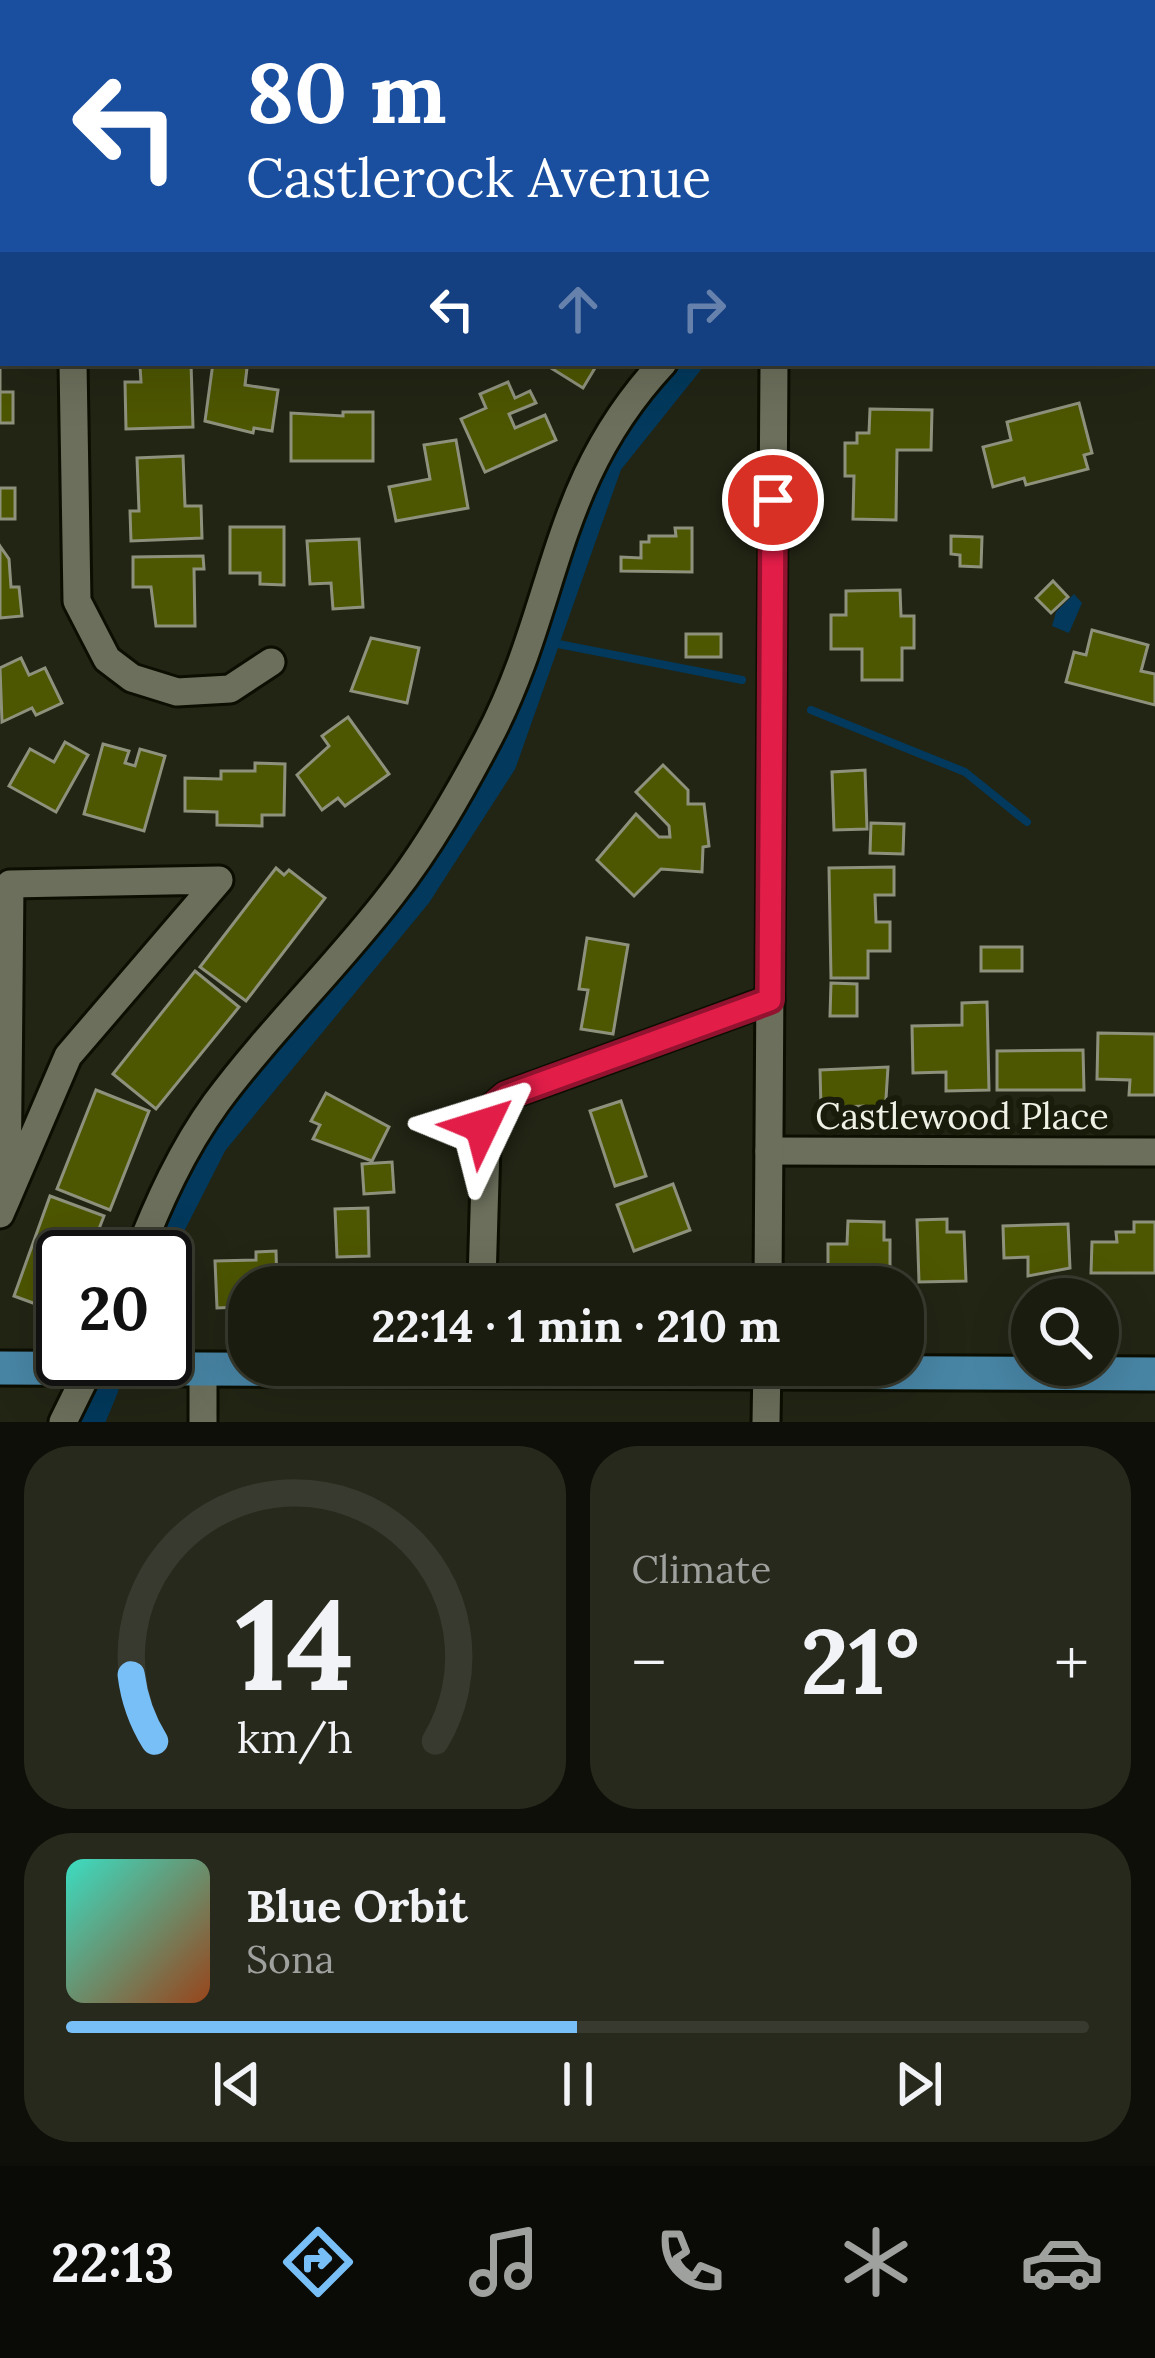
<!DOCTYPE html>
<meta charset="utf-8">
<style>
:root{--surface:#1a1c0f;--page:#27291d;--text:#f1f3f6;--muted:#9fa19e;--line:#383a2f;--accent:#78bff7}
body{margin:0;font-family:Lora,serif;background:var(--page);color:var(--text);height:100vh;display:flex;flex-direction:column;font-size:45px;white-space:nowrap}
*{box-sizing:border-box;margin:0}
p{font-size:39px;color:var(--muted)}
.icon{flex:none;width:66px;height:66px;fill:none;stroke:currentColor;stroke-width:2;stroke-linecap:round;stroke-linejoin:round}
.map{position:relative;height:1422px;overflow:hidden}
.side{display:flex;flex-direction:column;gap:24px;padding:24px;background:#0e0f08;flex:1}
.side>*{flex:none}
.guide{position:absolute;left:0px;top:0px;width:1155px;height:366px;box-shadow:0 12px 48px #0002,0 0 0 3px var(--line);background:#1a4fa0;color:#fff;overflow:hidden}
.controls{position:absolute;left:1011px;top:1278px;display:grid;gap:24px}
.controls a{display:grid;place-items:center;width:108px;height:108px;border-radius:50%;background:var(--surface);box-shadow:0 12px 48px #0002,0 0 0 3px var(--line);font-size:60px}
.speed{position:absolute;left:36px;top:1230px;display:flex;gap:24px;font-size:60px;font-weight:700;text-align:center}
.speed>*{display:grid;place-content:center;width:156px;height:156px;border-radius:50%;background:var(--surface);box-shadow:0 12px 48px #0002,0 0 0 3px var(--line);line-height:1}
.speed .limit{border:6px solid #111;border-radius:18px;background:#fff;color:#111}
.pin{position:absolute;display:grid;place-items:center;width:102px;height:102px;color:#fff;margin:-51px;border:6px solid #fff;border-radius:50%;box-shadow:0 3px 12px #0007}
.me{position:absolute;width:132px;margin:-66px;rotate:49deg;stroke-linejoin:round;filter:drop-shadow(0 0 9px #0008)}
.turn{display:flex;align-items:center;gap:42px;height:252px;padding:0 48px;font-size:54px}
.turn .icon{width:156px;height:156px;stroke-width:2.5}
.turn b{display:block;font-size:84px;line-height:102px}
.lanes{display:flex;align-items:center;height:114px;padding:0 48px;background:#0003;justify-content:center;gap:60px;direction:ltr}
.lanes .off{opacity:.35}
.big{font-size:90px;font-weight:800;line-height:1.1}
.side .widget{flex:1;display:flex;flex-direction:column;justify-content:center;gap:18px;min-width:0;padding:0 42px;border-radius:48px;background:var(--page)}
.side .dial{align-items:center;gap:0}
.dial svg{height:312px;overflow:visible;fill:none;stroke:var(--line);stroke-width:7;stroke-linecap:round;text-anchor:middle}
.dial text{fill:var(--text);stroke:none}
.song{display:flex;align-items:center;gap:36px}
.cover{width:144px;height:144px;border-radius:18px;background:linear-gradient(135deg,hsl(170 70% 55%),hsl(20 70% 35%))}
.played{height:12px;border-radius:6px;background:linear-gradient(90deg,var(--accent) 50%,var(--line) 50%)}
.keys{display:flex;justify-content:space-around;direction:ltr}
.heat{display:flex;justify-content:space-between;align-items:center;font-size:66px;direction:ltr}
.side .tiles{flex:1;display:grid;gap:24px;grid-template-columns:1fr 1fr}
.widget:last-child{grid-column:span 2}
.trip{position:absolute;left:228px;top:1266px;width:696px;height:120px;border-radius:48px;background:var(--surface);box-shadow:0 12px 48px #0002,0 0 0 3px var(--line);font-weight:800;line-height:120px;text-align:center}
.menu{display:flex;height:192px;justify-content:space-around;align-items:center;background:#0a0b06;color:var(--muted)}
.menu .icon{width:84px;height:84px}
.menu .selected{color:var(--accent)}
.menu b{font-size:54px;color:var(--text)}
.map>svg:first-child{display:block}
.water{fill:#02395c}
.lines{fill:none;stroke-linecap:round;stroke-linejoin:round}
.stream{stroke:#02395c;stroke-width:8}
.canal{stroke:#02395c;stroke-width:27}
.building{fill:#4d5600;stroke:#8e927d;stroke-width:3}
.minor-casing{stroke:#0c0e01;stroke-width:33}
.major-casing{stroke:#0c0e01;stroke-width:39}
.minor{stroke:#6b6f5b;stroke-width:27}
.major{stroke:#4885a5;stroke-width:33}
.route-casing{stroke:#92132f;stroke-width:30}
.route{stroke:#e11d48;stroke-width:21}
.labels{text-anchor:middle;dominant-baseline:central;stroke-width:12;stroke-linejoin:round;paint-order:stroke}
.street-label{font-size:36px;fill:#eff1e6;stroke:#191b0b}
</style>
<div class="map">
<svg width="1155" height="1422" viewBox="0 0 1155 1422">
<rect width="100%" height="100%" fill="#222514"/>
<!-- water -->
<polygon class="water" points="1074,594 1082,603 1069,633 1052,626 1056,612"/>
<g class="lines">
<!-- stream -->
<g class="stream">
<polyline points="548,642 742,680"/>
<polyline points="811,710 965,772 1027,822"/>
</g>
<!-- canal -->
<g class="canal">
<polyline points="1023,3 1025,0"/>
<polyline points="156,1257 214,1143 418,895 503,763 609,463 689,363"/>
<polyline points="91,1422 105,1388"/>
</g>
</g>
<!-- building -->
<g class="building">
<polygon points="586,0 637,0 586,3"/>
<polygon points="1152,57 1155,59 1154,144 1152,142"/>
<polygon points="0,363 0,392 13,392 13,423 0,423"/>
<polygon points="156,363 191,363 193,427 126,429 125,382 141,382 140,366"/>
<polygon points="213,363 247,368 245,385 278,390 272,431 254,428 253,433 205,421"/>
<polygon points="543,363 598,363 583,388"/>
<polygon points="508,382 515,398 530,391 536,403 509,414 515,428 545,415 556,440 485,472 461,419 486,408 480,394"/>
<polygon points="1079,403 1092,453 1084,455 1088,469 1026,485 1024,478 993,487 983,447 1011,440 1007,422"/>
<polygon points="870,409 932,410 931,450 897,450 896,520 853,519 854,476 845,476 845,443 857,443 857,433 869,433"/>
<polygon points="343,412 373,412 373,461 291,461 291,413 343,416"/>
<polygon points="456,440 468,508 396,521 389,487 430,479 424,445"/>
<polygon points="183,456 185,506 201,506 202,538 131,541 130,511 139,511 137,458"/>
<rect x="0" y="488" width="15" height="31"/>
<polygon points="230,527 284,527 284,585 260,584 260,573 230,573"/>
<polygon points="675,528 692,528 692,572 621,571 621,557 641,558 641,542 649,542 649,536 676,536"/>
<polygon points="951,536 982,537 981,567 960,566 960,555 951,554"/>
<polygon points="359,539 363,607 333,609 331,583 310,584 307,541"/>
<polygon points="0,546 9,559 11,587 19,587 22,616 0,618"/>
<polygon points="203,556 204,569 194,569 195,626 156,626 151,587 133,587 133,557"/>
<polygon points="1053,581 1068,597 1051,613 1036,598"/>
<polygon points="900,590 901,616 914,616 914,648 902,648 902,680 862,680 862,649 831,649 831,615 846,615 846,591"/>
<polygon points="1092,630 1148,645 1141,671 1155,674 1155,705 1066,682 1074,652 1086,655"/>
<rect x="686" y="634" width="35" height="23"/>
<polygon points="371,638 419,648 407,703 351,691"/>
<polygon points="21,658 29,675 45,668 62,703 36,715 32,708 2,722 0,668"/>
<polygon points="348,717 389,774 345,806 338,798 322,810 297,775 329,746 322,736"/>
<polygon points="65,742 88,755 56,812 9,786 30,749 54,762"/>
<polygon points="103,744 129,751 125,763 135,766 140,749 165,756 144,831 84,814"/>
<polygon points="255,763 285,764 284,815 262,815 262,826 217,825 217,812 185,811 185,778 221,779 221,771 255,771"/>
<polygon points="663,765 688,790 688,804 704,804 709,846 703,847 702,872 661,869 634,896 597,860 636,814 659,837 670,837 669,826 636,792"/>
<polygon points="865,770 867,829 834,830 832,772"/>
<polygon points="871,823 904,824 903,854 870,853"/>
<polygon points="894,867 894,895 875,895 876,922 890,922 890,951 868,951 868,978 831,978 829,868"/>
<polygon points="276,868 284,875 289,870 325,898 246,1001 200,967"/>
<polygon points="587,938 628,945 613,1034 581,1029 588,990 579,989"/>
<rect x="981" y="947" width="41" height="24"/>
<polygon points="195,971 239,1007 156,1109 113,1074"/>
<polygon points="831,983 857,984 857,1016 830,1016"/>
<polygon points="987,1002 989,1090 946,1091 946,1072 913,1073 912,1026 962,1025 962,1003"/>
<polygon points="1098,1033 1155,1034 1155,1095 1129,1095 1130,1080 1097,1079"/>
<polygon points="1083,1050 1084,1090 997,1090 997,1051"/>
<polygon points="888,1067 885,1114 863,1115 863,1106 821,1108 820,1070"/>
<polygon points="96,1090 149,1111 110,1210 57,1189"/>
<polygon points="326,1093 389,1127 372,1161 313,1139 320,1125 311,1121"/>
<polygon points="621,1101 646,1176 615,1186 590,1111"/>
<polygon points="392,1162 394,1192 364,1194 362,1164"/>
<polygon points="673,1184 690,1230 634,1251 617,1205"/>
<polygon points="50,1196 104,1216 88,1257 63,1257 63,1314 14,1296"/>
<polygon points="368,1208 369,1256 337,1257 335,1209"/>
<polygon points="947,1219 947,1232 964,1232 966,1281 919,1282 917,1220"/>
<polygon points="848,1221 884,1222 884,1240 890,1240 890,1287 834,1287 834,1276 828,1277 828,1244 847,1244"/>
<polygon points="1134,1222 1155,1222 1155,1273 1091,1273 1092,1242 1117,1242 1116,1232 1134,1232"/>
<polygon points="1068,1224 1070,1268 1028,1276 1028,1257 1004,1258 1003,1226"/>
<polygon points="276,1251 277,1287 249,1287 249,1297 240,1297 240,1307 217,1308 215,1261 256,1260 256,1252"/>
</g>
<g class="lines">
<!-- minor casing -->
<g class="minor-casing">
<g id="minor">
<polyline points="520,3 521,0"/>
<polyline points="777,3 777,0"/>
<polyline points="999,3 1002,0"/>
<polyline points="1152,257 1155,254"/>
<polyline points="0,298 3,298"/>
<polyline points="73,363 77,601 107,659 132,678 177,692 230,689 271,662"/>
<polyline points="769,1151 1155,1152"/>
<polyline points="0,1214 7,1198 68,1056 219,880 10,884 7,1198"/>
<path d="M 137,1257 C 158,1203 182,1150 216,1103 C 270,1030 337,966 392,894 C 429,847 460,792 488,739 C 559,604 550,484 663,363"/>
<polyline points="482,1281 487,1112 506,1096 770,1000"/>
<polyline points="768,1287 774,363"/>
<polyline points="63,1422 94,1359"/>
<polyline points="203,1422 203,1370"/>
<polyline points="766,1422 767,1365"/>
</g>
</g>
<!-- major casing -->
<g class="major-casing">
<polyline id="major" points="0,1368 1155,1374"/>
</g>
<!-- minor -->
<use href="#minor" class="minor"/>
<!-- major -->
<use href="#major" class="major"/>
</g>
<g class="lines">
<!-- route casing -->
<g class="route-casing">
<polyline id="route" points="482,1126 487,1112 506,1096 770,1000 773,500"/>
</g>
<!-- route -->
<use href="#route" class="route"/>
</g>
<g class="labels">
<!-- street labels -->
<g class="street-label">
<text x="962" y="1116">Castlewood Place</text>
</g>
</g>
</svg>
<div class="controls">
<a><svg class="icon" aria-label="search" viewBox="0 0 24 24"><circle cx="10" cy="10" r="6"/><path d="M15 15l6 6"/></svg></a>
</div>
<div class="speed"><div class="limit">20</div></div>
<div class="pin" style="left:773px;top:500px;background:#d93025"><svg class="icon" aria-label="arrive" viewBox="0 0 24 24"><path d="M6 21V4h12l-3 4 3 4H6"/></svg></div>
<svg class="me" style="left:482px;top:1126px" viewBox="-20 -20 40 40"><path d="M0-17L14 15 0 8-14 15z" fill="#e11d48" stroke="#fff" stroke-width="4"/></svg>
<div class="trip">22:14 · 1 min · 210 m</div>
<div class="guide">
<div class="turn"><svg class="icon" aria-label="left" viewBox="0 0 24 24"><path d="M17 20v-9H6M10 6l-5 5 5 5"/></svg><div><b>80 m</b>Castlerock Avenue</div></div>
<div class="lanes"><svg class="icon" aria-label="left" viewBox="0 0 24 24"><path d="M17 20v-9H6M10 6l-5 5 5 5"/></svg><svg class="icon off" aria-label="ahead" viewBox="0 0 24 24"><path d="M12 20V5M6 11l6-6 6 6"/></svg><svg class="icon off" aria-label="right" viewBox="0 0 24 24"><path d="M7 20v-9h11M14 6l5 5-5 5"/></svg></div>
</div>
</div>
<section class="side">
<div class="tiles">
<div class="widget dial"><svg viewBox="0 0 100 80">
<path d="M14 69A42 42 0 1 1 86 69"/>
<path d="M14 69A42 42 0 0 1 8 52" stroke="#78bff7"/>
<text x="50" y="56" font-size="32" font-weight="700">14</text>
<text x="50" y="72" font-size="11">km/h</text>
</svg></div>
<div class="widget"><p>Climate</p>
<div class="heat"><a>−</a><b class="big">21°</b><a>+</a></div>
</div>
<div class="widget">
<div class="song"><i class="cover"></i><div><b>Blue Orbit</b><p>Sona</p></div></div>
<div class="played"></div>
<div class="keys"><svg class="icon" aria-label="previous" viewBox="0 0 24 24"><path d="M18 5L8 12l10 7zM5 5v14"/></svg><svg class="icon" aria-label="pause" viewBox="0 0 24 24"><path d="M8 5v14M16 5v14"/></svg><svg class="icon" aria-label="next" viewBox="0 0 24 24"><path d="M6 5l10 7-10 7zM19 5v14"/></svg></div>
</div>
</div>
</section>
<nav class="menu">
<b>22:13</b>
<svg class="icon selected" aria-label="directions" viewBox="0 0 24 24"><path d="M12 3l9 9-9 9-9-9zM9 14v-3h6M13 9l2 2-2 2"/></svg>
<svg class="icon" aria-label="music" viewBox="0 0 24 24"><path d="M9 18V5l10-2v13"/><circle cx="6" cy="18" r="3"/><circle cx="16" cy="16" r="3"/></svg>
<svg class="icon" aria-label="phone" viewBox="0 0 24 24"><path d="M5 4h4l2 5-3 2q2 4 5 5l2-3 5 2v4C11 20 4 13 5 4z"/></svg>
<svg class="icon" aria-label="climate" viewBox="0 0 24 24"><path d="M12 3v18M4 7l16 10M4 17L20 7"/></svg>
<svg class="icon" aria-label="car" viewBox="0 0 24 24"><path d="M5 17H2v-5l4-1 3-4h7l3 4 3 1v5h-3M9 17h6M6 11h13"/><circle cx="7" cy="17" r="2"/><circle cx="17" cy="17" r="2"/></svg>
</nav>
